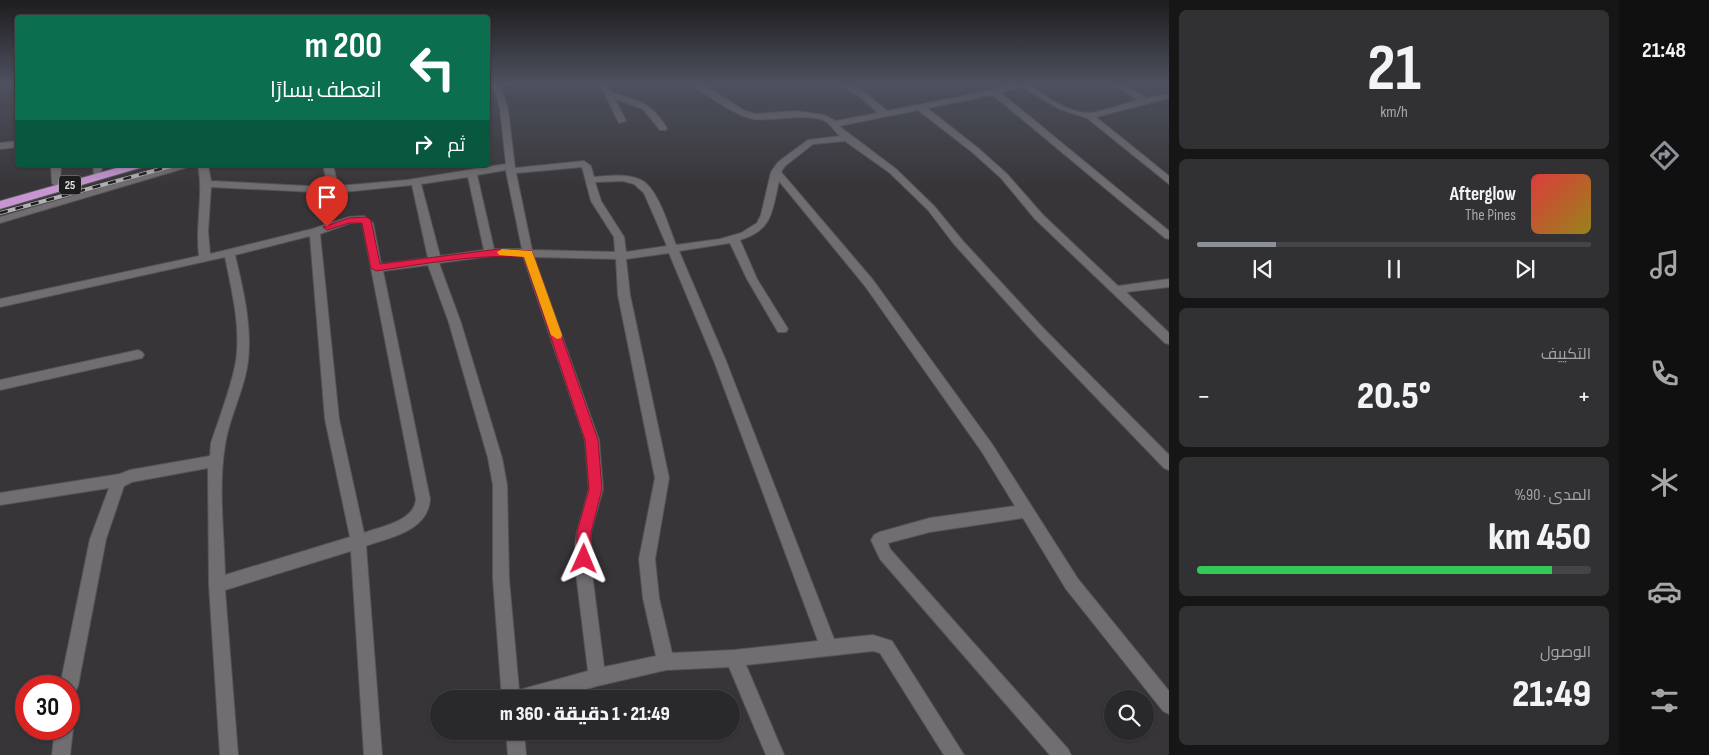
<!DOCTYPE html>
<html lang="ar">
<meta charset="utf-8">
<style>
:root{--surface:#29282a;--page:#313032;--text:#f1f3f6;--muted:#a5a6a8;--line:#454447;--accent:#8c9099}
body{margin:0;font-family:"Sofia Sans Condensed",Cairo,sans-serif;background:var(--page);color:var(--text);direction:rtl;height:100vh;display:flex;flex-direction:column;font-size:19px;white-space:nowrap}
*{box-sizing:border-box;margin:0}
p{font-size:16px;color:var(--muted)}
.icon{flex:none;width:28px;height:28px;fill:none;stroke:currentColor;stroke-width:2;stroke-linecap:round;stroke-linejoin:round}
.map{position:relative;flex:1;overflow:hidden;direction:ltr}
.details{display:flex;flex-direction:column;gap:10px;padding:10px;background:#171617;width:450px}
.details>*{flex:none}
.top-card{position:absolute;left:15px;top:15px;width:475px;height:152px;border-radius:5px;box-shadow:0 1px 4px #0004,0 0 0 1px var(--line);direction:rtl;background:#0b6e4f;color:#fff;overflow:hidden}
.controls{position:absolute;left:1104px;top:690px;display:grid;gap:10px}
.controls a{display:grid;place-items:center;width:50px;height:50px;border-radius:50%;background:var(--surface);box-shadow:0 1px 4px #0004,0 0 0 1px var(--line);font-size:25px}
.speed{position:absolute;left:15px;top:675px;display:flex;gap:10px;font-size:25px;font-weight:700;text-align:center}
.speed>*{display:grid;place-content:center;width:65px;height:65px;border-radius:50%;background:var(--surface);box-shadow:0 1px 4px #0004,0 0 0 1px var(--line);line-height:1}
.speed .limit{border:8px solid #d22;background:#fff;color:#111}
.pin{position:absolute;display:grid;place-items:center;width:42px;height:42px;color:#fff;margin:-51px -21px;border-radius:50% 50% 50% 0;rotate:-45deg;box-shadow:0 0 5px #0007}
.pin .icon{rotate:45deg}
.me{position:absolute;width:55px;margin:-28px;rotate:1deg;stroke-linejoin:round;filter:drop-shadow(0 0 4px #0008)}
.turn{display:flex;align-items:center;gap:18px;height:105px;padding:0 25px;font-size:22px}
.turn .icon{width:65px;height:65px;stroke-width:2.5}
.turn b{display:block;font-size:35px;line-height:42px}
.then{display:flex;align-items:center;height:48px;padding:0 25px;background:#0003;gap:10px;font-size:19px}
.big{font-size:38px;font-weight:800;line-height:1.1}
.details .widget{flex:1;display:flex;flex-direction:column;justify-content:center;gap:8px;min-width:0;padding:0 18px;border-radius:8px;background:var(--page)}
.details .dial{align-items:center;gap:0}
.dial b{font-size:65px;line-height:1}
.song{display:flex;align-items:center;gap:15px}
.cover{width:60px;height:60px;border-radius:8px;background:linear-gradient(135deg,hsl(0 70% 55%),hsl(50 70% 35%))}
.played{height:5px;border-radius:2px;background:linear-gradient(90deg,var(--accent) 20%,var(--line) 20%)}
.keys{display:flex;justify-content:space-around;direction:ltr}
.heat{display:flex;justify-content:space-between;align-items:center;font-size:28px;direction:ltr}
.charge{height:8px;border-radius:4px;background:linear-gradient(90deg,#34c759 90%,var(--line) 0)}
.trip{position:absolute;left:430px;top:690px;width:310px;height:50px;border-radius:25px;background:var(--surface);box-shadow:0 1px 4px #0004,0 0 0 1px var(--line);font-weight:800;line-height:50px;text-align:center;direction:rtl}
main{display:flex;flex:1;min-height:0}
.tabs{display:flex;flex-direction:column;width:90px;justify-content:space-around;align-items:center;background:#101011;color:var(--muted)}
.tabs .icon{width:35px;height:35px}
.tabs .selected{color:var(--accent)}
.tabs b{font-size:22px;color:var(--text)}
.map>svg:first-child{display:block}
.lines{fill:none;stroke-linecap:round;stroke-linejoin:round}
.minor-casing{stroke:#565356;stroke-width:2}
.highway-casing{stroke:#565356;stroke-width:2}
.minor{fill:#716e72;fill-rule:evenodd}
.highway{fill:#c796d2;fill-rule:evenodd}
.rail-casing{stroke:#b3b1b3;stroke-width:4}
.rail{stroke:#1e1d1e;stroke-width:2.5;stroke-dasharray:8;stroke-linecap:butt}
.route{fill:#e11d48;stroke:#92132f}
.slow{fill:#f59e0b}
.labels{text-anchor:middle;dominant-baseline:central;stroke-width:5;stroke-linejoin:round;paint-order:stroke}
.shield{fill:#1e1d1e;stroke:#a8a6a8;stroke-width:1}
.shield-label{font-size:12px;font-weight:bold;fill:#e3e1e3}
</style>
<main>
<nav class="tabs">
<b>21:48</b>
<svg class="icon selected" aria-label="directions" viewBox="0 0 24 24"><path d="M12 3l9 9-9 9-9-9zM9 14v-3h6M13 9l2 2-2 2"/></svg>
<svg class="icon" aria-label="music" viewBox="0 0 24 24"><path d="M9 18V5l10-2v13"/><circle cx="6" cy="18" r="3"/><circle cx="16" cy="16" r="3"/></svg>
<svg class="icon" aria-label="phone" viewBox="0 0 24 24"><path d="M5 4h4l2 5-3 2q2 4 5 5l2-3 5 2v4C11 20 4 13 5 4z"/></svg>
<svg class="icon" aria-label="climate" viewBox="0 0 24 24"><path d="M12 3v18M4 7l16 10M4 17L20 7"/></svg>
<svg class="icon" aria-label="car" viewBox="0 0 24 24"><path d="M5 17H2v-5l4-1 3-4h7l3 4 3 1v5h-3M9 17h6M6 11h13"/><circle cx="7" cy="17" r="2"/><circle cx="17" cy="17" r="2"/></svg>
<svg class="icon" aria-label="filters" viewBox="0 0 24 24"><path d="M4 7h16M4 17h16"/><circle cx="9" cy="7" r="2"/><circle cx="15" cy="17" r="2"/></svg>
</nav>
<section class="details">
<div class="widget dial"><b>21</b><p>km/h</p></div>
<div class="widget">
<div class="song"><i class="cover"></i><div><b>Afterglow</b><p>The Pines</p></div></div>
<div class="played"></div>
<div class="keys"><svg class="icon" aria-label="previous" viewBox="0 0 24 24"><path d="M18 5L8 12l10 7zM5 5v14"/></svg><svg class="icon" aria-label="pause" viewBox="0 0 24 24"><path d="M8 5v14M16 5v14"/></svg><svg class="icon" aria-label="next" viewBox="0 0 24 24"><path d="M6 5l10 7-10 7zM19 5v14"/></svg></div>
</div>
<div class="widget"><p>التكييف</p>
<div class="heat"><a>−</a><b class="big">20.5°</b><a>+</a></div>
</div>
<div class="widget"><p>المدى · 90%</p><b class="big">450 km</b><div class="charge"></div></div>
<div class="widget"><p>الوصول</p><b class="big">21:49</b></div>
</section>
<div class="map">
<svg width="1169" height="755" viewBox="0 0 1169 755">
<rect width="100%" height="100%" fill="#373538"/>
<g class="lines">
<!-- minor casing -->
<g class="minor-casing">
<g id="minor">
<path d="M 502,82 L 518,82 L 501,87 L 508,109 L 515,168 L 584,161 L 591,166 L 594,177 C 609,176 626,173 641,180 C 658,188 669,228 676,245 L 720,239 L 741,233 L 757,223 L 761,215 L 771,172 L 778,162 L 808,140 L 840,136 C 836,133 833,128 830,125 C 818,110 771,122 754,119 C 738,117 702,93 690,82 L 700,82 L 745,111 L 755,114 L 796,111 L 824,115 L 836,121 L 878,113 L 860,97 L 835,82 C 856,82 872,98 887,111 L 993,90 L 1016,82 L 1030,82 L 1028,84 C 1045,95 1067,113 1089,113 C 1098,113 1127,103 1138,100 L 1108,82 L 1118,82 L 1147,98 L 1169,94 L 1169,98 L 1096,117 L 1169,176 L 1169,184 L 1087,118 L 1059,109 L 1021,86 L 1001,93 L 1169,231 L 1169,239 L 1165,238 L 993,95 L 927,108 L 978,148 L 1007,174 L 1043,215 L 1118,286 L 1169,279 L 1169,287 L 1126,292 L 1169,333 L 1169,344 L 1165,343 L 1035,219 L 1001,178 L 972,152 L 918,110 L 839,126 L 896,169 L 934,206 L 962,240 L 1045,330 L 1169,455 L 1169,470 L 1164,468 L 1037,336 L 954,244 L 928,210 L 890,173 L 845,141 L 813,144 L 785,166 L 781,172 L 873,280 L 992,444 L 1078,579 L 1169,691 L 1169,714 L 1163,711 L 1066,589 L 1023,518 L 930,532 L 888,543 L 890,549 L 1068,749 L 1071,755 L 1050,755 L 880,559 L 871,540 L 874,535 L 880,532 L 930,518 L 1015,506 L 982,452 L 865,286 L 779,181 C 772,211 773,230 740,240 L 757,279 L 788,329 L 786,332 L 778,332 L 747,279 L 730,243 L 679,251 L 726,361 L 834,639 L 873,635 L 892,641 L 964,755 L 944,755 L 880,653 L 873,651 L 746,665 L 784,755 L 766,755 L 729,667 L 666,670 L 597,686 L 551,699 L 502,699 L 493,579 L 493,485 L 488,458 L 449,323 L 428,265 L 383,271 L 430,499 C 428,531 391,537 366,546 L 382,755 L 364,755 L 351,551 L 225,590 L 238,755 L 220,755 L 209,585 L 208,468 L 132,482 L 124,486 L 106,539 L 78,686 L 75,692 L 69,695 L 69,686 L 60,686 L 90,539 L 109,488 L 0,505 L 0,493 L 120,474 L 130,470 L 210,456 L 211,443 C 219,419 232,385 236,361 C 241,327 232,291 225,257 L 0,307 L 0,299 L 199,256 C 195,225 204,196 198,165 L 208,165 L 211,181 L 327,187 L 328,187 L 323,165 L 333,165 L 338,186 L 407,180 L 506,164 L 500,109 L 494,89 L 488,90 L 488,86 ZM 582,167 L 591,201 L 614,237 L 615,252 L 532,250 L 516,173 ZM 506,170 L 506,171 L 522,249 L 494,249 L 477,175 ZM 468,177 L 484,250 L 440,256 L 421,184 ZM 623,181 L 634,184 L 644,193 L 667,246 L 626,252 L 624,237 L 601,201 L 595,182 ZM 412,185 L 428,258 L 381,264 L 373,223 L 364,216 L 349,217 L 312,229 L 210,254 L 208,231 L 211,187 L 334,193 ZM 362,222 L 416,499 C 414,522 381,526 364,533 L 339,419 L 320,234 L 350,223 ZM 310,236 L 325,419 L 350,537 L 225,575 C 224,532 218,487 225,445 C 229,417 245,389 248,361 C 252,325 243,289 235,255 ZM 669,253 L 714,361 L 818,641 L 734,650 L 672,653 L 659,598 L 655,559 L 669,478 L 630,295 L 626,259 ZM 499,255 L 523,256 L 585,440 L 589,489 L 577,532 L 575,545 L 576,573 L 588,671 L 519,690 L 509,579 L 507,485 L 502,458 L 461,323 L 439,263 ZM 534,257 L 616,259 L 618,295 L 655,478 L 639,559 L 643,598 L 656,656 L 604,667 L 592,573 L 591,545 L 591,532 L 603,489 L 599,440 Z"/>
<path d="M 599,82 L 607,82 L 612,93 C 640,100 651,103 667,128 L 666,130 L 660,130 L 643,109 L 615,99 L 626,121 L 619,123 Z"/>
<polygon points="18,141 18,147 0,149 0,143"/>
<polygon points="51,165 61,165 60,185 54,185 52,183"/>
<polygon points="93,165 103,165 100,174 94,174"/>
<polygon points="180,165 195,165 0,223 0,217"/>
<polygon points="138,350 142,352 144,355 142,358 0,390 0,380"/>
<polygon points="69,722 73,729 70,755 52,755 55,729 69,729"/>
<polygon points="506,731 524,731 526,755 508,755"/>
</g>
</g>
<!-- highway casing -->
<g class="highway-casing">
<polygon id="highway" points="127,165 145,165 143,167 0,209 0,201"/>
</g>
<!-- minor -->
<use href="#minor" class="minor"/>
<!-- highway -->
<use href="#highway" class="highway"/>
<!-- rail casing -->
<g class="rail-casing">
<g id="rail">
<polyline points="488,83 490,82"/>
<polyline points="0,213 175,165"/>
</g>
</g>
<!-- rail -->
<use href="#rail" class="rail"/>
</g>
<!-- sky -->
<linearGradient id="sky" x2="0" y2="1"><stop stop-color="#1e1d1f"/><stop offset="0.44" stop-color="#4d515e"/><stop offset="1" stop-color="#4d515e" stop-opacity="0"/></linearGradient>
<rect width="1169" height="188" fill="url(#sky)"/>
<!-- route -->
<path class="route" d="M 366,217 L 371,220 L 380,264 L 499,249 L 532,251 L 598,440 L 602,489 L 591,532 L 591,559 L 589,563 L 584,565 L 579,563 L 577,559 L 577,532 L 589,489 L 585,440 L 524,257 C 474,254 425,264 376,271 L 371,268 L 362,223 L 349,223 L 327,230 L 323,227 L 349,218 Z"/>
<!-- slow -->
<polygon class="slow" points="502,249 532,251 562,335 561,338 557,339 551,335 524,257 499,255 497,252"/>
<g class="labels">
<!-- shield labels -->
<rect class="shield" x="59" y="175.5" width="22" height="19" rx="4"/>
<g class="shield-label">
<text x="70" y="185">25</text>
</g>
</g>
</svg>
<div class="controls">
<a><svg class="icon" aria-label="search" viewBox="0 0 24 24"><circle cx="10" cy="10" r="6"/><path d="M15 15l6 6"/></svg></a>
</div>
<div class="speed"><div class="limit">30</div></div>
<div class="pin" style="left:327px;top:227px;background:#d93025"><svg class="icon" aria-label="arrive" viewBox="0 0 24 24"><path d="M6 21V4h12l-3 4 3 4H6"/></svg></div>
<svg class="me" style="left:584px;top:559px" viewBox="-20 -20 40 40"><path d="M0-17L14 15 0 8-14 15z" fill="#e11d48" stroke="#fff" stroke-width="4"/></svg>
<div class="trip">21:49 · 1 دقيقة · 360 m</div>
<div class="top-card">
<div class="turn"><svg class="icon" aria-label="left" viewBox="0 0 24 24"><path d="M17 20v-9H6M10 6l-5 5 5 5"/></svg><div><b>200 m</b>انعطف يسارًا</div></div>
<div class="then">ثم<svg class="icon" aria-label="right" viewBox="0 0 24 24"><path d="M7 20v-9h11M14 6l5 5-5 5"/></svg></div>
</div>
</div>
</main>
